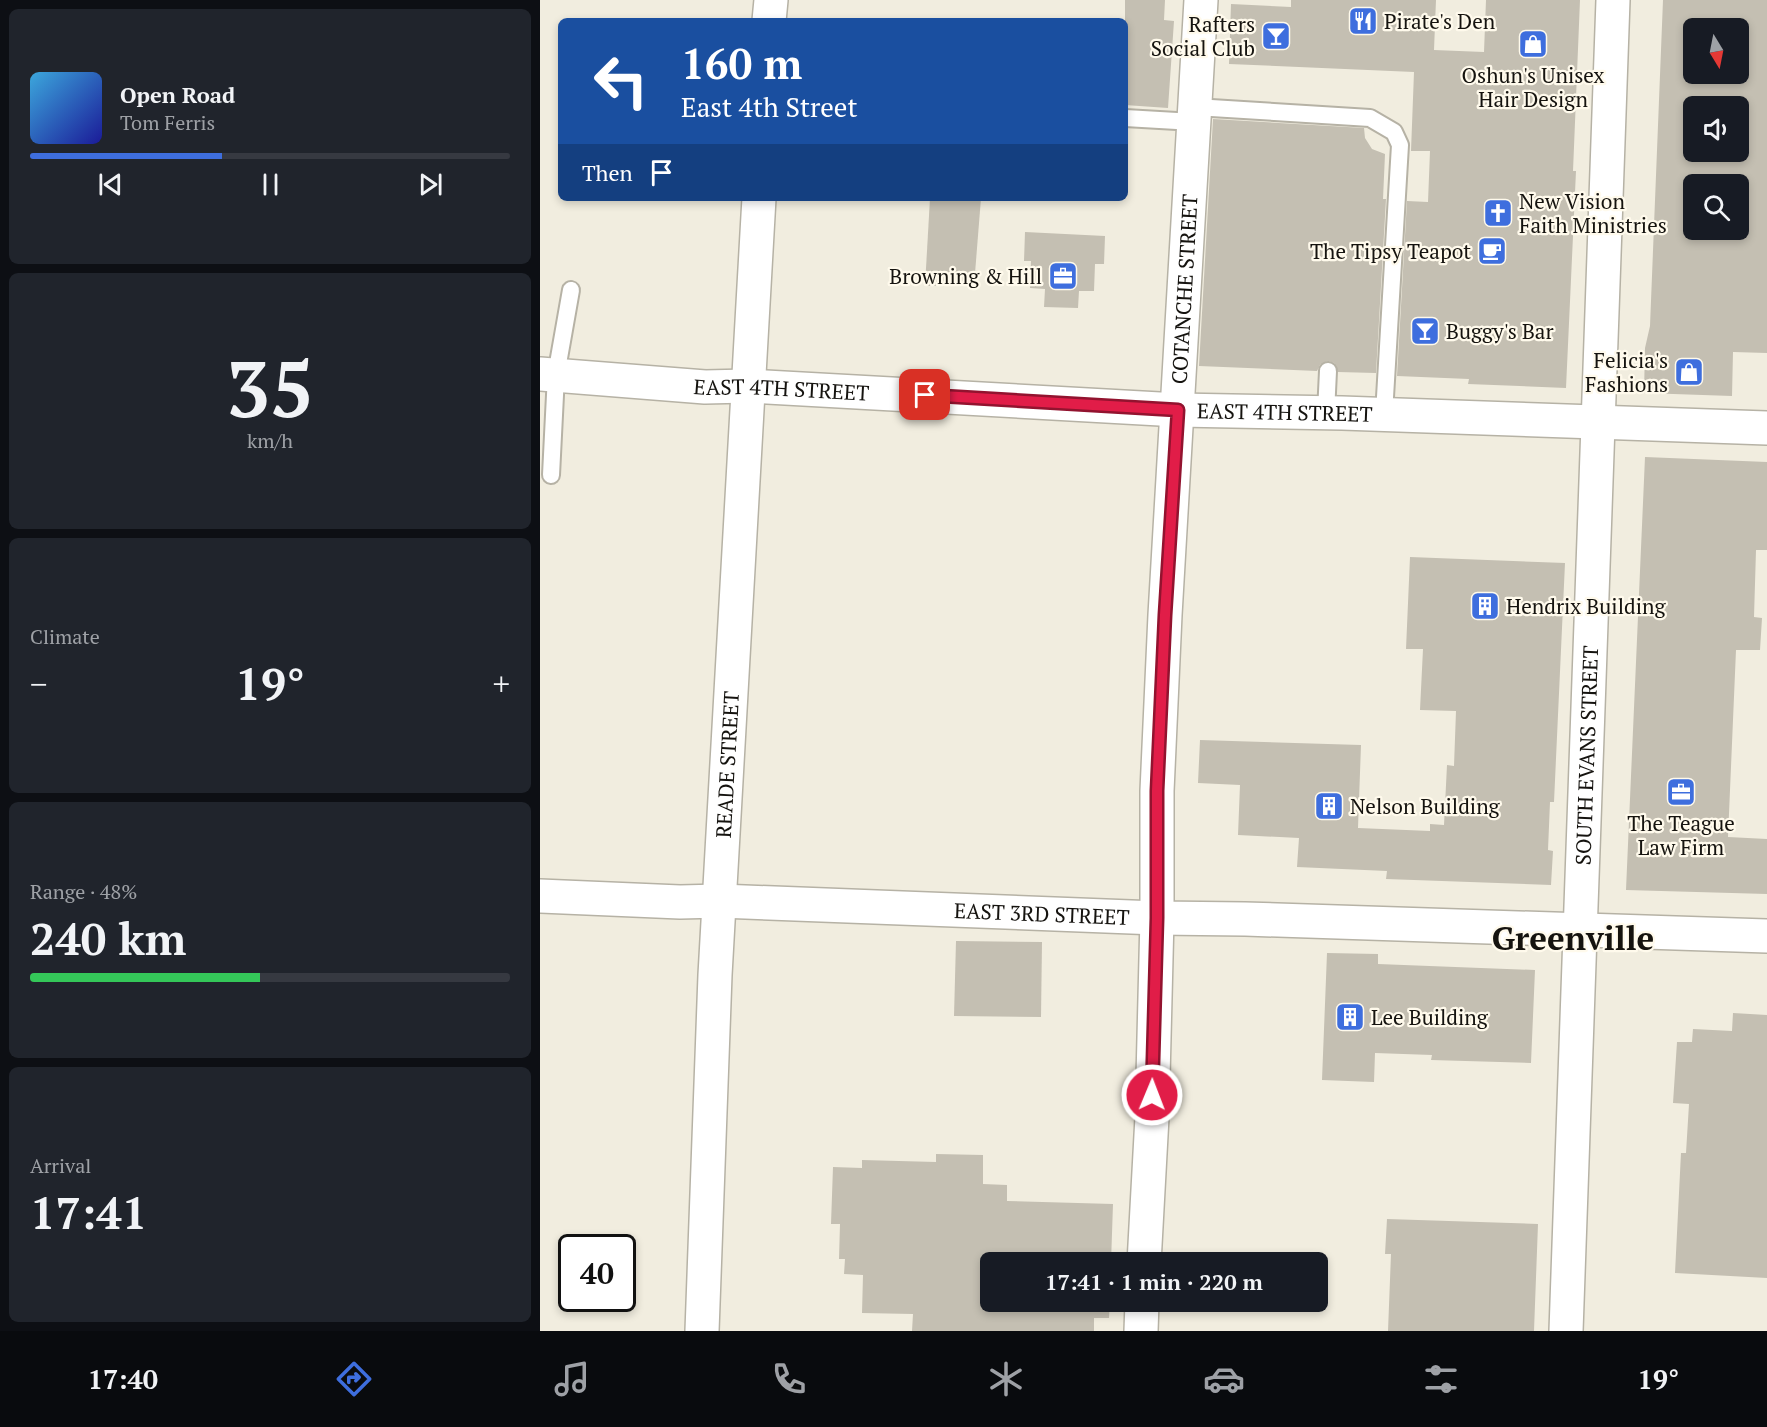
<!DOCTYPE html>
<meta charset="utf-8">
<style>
:root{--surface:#171b24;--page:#20242c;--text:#f1f3f6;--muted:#9ea1a6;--line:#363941;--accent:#3e6ede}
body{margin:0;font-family:"PT Serif",serif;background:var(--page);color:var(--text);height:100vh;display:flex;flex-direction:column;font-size:22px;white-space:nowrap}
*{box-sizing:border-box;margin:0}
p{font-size:20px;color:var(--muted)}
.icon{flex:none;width:33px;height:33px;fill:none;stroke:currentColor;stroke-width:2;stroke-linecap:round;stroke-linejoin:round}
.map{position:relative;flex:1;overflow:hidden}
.side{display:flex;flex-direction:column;gap:9px;padding:9px;background:#0d0f14;width:540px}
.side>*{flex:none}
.hud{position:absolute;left:18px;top:18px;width:570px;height:183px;border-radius:9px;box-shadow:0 3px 9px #0003;background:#1a4fa0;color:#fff;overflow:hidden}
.needle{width:39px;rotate:170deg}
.buttons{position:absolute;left:1143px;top:18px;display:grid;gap:12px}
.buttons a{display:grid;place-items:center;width:66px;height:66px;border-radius:9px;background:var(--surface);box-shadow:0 3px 9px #0003;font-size:30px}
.speed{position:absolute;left:18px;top:1234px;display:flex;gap:12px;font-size:30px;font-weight:700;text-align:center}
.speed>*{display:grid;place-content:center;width:78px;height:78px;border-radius:50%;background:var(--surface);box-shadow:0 3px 9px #0003;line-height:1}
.speed .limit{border:3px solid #111;border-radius:9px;background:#fff;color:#111}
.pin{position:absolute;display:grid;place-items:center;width:51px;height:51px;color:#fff;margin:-26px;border-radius:12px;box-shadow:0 3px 9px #0006}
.me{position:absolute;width:66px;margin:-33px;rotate:1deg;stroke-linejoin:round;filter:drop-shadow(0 0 4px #0008)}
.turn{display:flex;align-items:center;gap:21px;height:126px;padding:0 24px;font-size:27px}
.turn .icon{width:78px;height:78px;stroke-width:2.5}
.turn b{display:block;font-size:42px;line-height:51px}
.then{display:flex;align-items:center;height:57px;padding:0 24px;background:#0003;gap:12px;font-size:22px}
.big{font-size:45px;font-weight:600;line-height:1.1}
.side .tile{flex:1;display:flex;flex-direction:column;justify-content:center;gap:9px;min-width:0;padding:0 21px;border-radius:9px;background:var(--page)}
.side .dial{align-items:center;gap:0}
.dial b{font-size:78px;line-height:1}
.song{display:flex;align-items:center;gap:18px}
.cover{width:72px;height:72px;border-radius:9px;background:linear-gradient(135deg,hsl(200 70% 55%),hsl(240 70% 35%))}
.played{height:6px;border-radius:3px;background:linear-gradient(90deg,var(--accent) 40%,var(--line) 40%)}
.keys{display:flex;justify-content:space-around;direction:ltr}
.heat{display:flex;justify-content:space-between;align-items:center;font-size:33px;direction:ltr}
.charge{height:9px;border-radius:4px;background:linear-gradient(90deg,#34c759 48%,var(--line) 0)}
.trip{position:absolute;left:440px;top:1252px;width:348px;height:60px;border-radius:9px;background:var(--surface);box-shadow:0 3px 9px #0003;font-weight:600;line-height:60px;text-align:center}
.menu{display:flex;height:96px;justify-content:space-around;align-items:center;background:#090b0e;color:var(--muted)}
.menu .icon{width:42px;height:42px}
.menu .on{color:var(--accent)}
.menu b{font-size:27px;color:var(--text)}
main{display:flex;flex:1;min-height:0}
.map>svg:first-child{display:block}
.building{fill:#c4bfb2;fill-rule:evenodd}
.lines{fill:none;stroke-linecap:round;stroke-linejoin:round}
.lane-casing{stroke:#b6b2a5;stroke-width:20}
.street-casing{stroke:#b6b2a5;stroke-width:36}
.secondary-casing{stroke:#b6b2a5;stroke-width:36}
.lane{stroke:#fff;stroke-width:16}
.street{stroke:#fff;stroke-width:33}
.secondary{stroke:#fff;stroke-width:33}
.route-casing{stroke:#92132f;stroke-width:15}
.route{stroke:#e11d48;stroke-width:10}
.labels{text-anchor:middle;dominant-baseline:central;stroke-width:4.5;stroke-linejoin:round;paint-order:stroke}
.poi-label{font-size:21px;fill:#15130f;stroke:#fffaec;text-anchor:start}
.street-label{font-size:21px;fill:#15130f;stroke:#fffaec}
.town-label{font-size:33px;font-weight:bold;fill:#15130f;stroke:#fffaec}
</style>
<main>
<section class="side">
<div class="tile">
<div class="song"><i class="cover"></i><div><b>Open Road</b><p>Tom Ferris</p></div></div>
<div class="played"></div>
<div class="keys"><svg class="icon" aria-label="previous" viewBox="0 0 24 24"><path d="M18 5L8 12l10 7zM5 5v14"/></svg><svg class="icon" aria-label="pause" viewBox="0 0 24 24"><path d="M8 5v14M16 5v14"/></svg><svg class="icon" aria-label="next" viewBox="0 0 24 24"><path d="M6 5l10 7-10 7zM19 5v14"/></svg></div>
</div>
<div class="tile dial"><b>35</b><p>km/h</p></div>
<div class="tile"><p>Climate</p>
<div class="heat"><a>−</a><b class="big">19°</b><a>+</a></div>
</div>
<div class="tile"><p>Range · 48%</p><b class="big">240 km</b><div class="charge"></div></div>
<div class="tile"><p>Arrival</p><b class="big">17:41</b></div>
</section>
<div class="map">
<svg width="1227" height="1331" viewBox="0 0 1227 1331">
<rect width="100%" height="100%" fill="#f1eddf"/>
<!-- building -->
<g class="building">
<polygon points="585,0 625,0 624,20 634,21 628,108 585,105"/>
<polygon points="751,0 896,0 894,50 944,52 946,0 1040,0 1033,171 1036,171 1026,388 928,384 929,379 857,376 867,201 888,202 890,151 871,151 874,72 689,64 691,4 751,7"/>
<path d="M 1123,0 L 1227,0 L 1227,353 L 1193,352 L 1192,396 L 1104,393 L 1105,348 L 1110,326 ZM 1154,28 L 1198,28 L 1198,74 L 1154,74 ZM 1154,106 L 1198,106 L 1198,152 L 1154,152 ZM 1154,184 L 1198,184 L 1198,230 L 1154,230 Z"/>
<polygon points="673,119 824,128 825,138 832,149 845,154 843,199 846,199 836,373 798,372 794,363 788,361 780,365 777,371 659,366"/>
<polygon points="390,198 441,198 434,286 385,286"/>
<polygon points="485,232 565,236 564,264 555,264 554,291 539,291 538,308 504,307 505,289 490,288 491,261 484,261"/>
<polygon points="1105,457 1227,462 1227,550 1216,550 1214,617 1222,618 1220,650 1196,650 1188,837 1227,839 1227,894 1086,890"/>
<polygon points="870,557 1025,563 1014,802 1010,802 1008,850 1013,851 1011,885 846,879 847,871 757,867 759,838 698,835 700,785 658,783 660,740 821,745 818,828 890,831 890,824 904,825 907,765 914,766 916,711 880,710 883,649 866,649"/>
<polygon points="416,941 502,942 501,1017 414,1016"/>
<polygon points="787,953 838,954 838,964 995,970 991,1063 891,1060 892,1055 835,1053 834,1082 782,1080"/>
<polygon points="1193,1013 1227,1015 1227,1278 1135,1273 1141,1153 1146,1153 1149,1104 1133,1103 1137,1042 1152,1042 1153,1029 1192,1031"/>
<polygon points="396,1154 443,1155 443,1184 467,1185 467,1201 573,1204 571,1263 450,1263 450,1302 570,1302 569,1318 554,1318 554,1331 372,1331 373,1314 322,1313 323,1275 304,1274 305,1259 299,1259 300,1224 291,1224 293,1167 322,1168 322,1160 396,1162"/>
<polygon points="847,1219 998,1224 994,1331 848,1331 851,1254 845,1254"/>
</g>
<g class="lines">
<!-- lane casing -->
<g class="lane-casing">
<g id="lane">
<polyline points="655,107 830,118 854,132 860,145 844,414"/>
<polyline points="585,118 654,122"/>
<polyline points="786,413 788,371"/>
<polyline points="11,475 16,375 31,290"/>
</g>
</g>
<!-- street casing -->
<g class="street-casing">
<g id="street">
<path id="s1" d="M 0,374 L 165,387 L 207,386 L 638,410 L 802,413 L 1227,428"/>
<polyline points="0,896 140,902 180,901"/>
<path id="s2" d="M 1026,1331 L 1073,0"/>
</g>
</g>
<!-- secondary casing -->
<g class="secondary-casing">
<g id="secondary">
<polyline points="229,21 231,0"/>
<path id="s3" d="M 180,901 L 617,918 L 705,919 L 1227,936"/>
<path id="s4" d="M 604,1263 L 612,1117 L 617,918 L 617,791 L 625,615 L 661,0"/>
<path id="s5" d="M 162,1331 L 175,975 L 219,198"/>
<polyline points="601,1331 602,1302"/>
</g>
</g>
<!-- lane -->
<use href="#lane" class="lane"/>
<!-- street -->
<use href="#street" class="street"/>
<!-- secondary -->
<use href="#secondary" class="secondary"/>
</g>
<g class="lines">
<!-- route casing -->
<g class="route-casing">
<polyline id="route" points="385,395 638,410 625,615 617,791 617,918 612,1095"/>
</g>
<!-- route -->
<use href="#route" class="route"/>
</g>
<!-- icons -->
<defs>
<g id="restaurant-square" transform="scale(1.5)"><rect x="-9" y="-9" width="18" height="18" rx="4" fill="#3e6ede" stroke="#fffaec"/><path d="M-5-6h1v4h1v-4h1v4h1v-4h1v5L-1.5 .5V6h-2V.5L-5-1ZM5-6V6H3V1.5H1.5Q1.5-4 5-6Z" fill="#fff"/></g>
<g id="bar-square" transform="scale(1.5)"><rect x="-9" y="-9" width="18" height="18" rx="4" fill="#3e6ede" stroke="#fffaec"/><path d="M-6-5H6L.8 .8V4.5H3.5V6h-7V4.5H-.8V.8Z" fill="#fff"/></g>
<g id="shop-square" transform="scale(1.5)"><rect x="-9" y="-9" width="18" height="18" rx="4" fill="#3e6ede" stroke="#fffaec"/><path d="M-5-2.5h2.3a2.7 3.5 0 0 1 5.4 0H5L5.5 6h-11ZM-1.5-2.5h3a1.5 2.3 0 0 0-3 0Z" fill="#fff"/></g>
<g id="church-square" transform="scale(1.5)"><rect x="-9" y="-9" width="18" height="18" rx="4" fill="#3e6ede" stroke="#fffaec"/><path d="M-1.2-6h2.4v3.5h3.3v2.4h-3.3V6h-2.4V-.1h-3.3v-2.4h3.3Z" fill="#fff"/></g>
<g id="cafe-square" transform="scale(1.5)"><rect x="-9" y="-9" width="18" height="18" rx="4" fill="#3e6ede" stroke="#fffaec"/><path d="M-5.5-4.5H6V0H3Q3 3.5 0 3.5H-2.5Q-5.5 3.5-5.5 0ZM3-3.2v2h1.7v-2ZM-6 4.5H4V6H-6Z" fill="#fff"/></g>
<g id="office-square" transform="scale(1.5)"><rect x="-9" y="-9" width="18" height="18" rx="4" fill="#3e6ede" stroke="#fffaec"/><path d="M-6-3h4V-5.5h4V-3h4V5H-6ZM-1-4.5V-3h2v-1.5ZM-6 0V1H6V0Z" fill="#fff"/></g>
<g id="building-square" transform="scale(1.5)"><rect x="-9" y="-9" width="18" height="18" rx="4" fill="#3e6ede" stroke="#fffaec"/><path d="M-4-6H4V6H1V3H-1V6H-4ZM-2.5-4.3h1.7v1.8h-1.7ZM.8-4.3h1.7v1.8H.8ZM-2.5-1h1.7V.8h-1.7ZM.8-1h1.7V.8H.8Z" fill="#fff"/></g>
</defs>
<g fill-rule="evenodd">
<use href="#restaurant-square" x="823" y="21"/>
<use href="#bar-square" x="736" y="36"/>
<use href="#shop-square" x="993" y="44"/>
<use href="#church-square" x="958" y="213"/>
<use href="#cafe-square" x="952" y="251"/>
<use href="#office-square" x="523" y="276"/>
<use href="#bar-square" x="885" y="331"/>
<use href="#shop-square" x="1149" y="372"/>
<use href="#building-square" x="945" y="606"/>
<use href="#office-square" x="1141" y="792"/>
<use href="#building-square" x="789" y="806"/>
<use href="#building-square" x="810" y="1017"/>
</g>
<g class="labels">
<!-- poi labels -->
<g class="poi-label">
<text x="844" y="21">Pirate's Den</text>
<text x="715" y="24" text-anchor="end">Rafters<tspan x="715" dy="24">Social Club</tspan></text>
<text x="993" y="75" text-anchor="middle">Oshun's Unisex<tspan x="993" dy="24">Hair Design</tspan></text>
<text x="979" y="201">New Vision<tspan x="979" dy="24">Faith Ministries</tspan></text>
<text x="931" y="251" text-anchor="end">The Tipsy Teapot</text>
<text x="502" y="276" text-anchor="end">Browning &amp; Hill</text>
<text x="906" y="331">Buggy's Bar</text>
<text x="1128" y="360" text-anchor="end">Felicia's<tspan x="1128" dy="24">Fashions</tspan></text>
<text x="966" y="606">Hendrix Building</text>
<text x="810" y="806">Nelson Building</text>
<text x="1141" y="823" text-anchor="middle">The Teague<tspan x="1141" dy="24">Law Firm</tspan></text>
<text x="831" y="1017">Lee Building</text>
</g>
<!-- street labels -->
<g class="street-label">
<text stroke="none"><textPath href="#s4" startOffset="975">COTANCHE STREET</textPath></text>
<text stroke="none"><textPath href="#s1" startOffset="242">EAST 4TH STREET</textPath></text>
<text stroke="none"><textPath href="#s1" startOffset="746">EAST 4TH STREET</textPath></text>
<text stroke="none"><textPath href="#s2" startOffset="576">SOUTH EVANS STREET</textPath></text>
<text stroke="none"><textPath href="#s5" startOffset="567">READE STREET</textPath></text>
<text stroke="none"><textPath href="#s3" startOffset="322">EAST 3RD STREET</textPath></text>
</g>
<!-- town labels -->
<g class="town-label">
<text x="1033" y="937">Greenville</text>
</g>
</g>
</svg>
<div class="buttons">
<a><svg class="needle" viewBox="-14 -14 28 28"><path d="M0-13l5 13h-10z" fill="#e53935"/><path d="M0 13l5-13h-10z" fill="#9ea1a6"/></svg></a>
<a><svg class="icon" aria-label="sound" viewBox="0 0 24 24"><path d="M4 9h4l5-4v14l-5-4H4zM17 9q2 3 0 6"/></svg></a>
<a><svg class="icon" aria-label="search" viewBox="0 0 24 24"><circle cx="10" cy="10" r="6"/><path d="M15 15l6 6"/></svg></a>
</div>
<div class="speed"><div class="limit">40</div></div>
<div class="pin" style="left:385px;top:395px;background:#d93025"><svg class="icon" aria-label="arrive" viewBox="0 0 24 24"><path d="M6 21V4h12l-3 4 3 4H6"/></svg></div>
<svg class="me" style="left:612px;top:1095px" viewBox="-20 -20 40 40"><circle r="17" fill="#e11d48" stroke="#fff" stroke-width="3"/><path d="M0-11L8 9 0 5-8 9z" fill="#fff"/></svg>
<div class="trip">17:41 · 1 min · 220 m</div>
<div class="hud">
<div class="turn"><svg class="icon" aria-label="left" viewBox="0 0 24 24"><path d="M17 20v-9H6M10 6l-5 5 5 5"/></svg><div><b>160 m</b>East 4th Street</div></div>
<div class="then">Then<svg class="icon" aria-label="arrive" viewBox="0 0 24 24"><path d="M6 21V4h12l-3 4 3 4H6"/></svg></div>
</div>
</div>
</main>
<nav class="menu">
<b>17:40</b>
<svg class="icon on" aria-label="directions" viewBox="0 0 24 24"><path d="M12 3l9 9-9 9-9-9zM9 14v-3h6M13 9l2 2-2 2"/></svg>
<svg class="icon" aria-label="music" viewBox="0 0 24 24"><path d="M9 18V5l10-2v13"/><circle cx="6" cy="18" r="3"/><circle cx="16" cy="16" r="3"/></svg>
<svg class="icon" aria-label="phone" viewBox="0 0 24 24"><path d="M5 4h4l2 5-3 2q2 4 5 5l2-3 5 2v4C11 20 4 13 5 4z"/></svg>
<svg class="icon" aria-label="climate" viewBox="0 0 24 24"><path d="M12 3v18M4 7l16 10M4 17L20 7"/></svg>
<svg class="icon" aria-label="car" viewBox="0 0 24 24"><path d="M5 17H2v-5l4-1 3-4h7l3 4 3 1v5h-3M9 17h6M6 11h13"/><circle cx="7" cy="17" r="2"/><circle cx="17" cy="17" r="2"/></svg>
<svg class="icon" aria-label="filters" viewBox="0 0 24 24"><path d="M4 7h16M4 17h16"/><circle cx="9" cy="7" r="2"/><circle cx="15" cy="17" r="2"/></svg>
<b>19°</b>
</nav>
